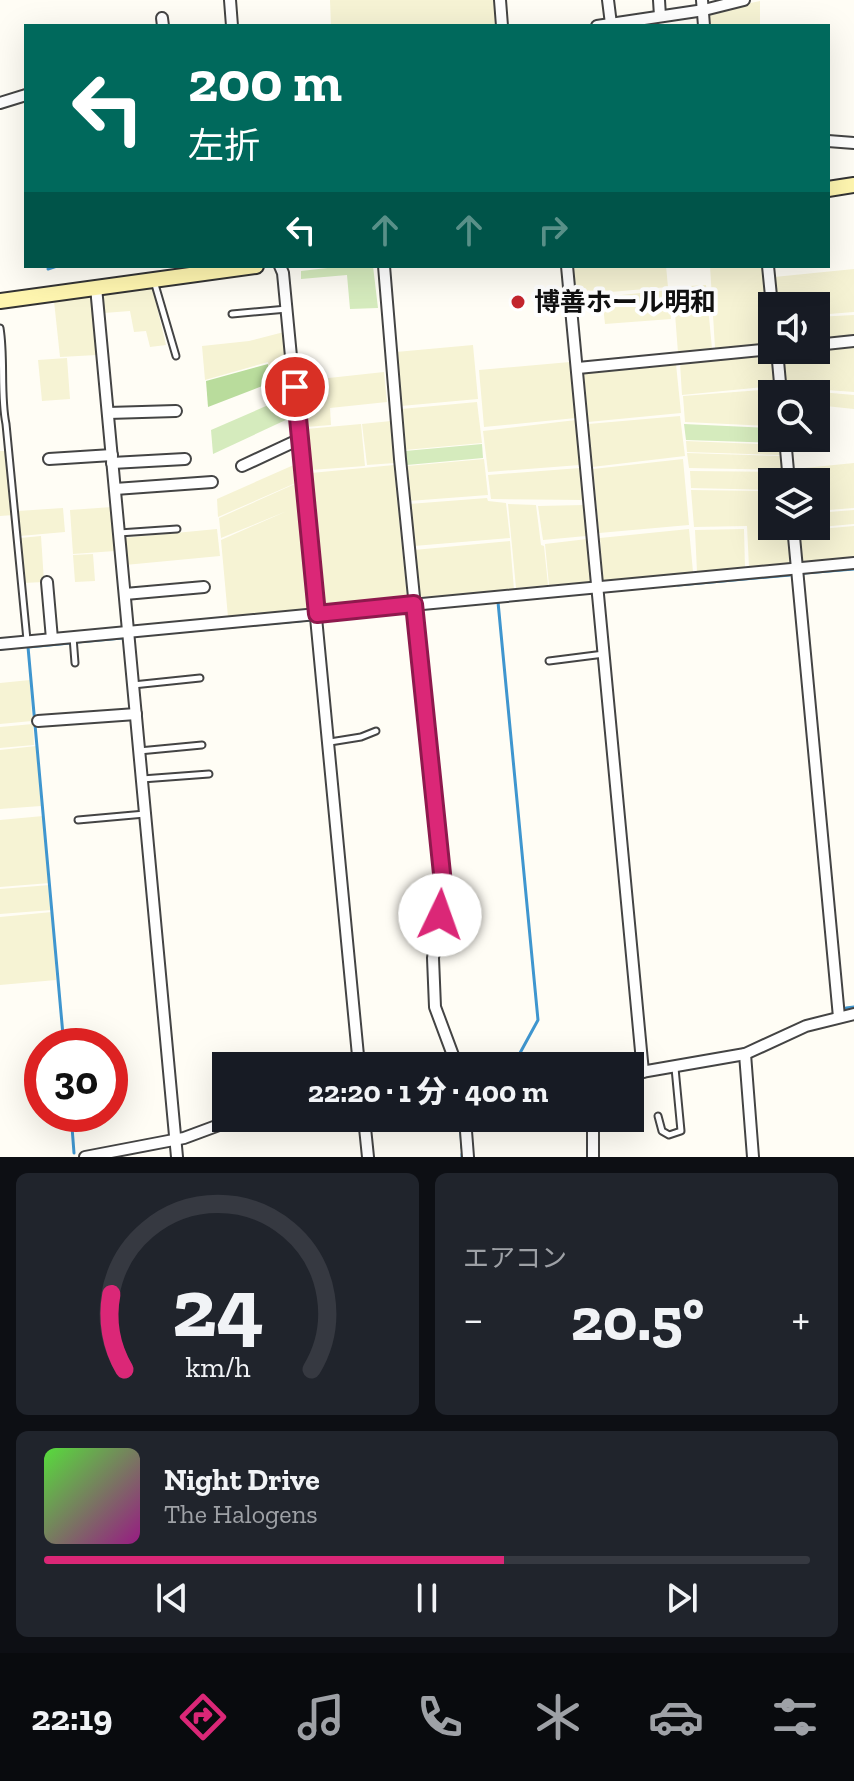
<!DOCTYPE html>
<html lang="ja">
<meta charset="utf-8">
<style>
:root{--surface:#171b24;--page:#20242c;--text:#f1f3f6;--muted:#9ea1a6;--line:#363941;--accent:#db2777}
body{margin:0;font-family:"Zilla Slab","Noto Sans JP",serif;background:var(--page);color:var(--text);height:100vh;display:flex;flex-direction:column;font-size:30px;white-space:nowrap}
*{box-sizing:border-box;margin:0}
p{font-size:26px;color:var(--muted)}
.icon{flex:none;width:44px;height:44px;fill:none;stroke:currentColor;stroke-width:2;stroke-linecap:round;stroke-linejoin:round}
.map{position:relative;height:1157px;overflow:hidden}
.side{display:flex;flex-direction:column;gap:16px;padding:16px;background:#0d0f14;flex:1}
.side>*{flex:none}
.top-card{position:absolute;left:24px;top:24px;width:806px;height:244px;border-radius:0px;box-shadow:0 8px 32px #0002;background:#00695c;color:#fff;overflow:hidden}
.buttons{position:absolute;left:758px;top:292px;display:grid;gap:16px}
.buttons a{display:grid;place-items:center;width:72px;height:72px;border-radius:0px;background:var(--surface);box-shadow:0 8px 32px #0002;font-size:40px}
.speed{position:absolute;left:24px;top:1028px;display:flex;gap:16px;font-size:40px;font-weight:700;text-align:center}
.speed>*{display:grid;place-content:center;width:104px;height:104px;border-radius:50%;background:var(--surface);box-shadow:0 8px 32px #0002;line-height:1}
.speed .limit{border:12px solid #d22;background:#fff;color:#111}
.pin{position:absolute;display:grid;place-items:center;width:68px;height:68px;color:#fff;margin:-34px;border:4px solid #fff;border-radius:50%;box-shadow:0 2px 8px #0007}
.me{position:absolute;width:88px;margin:-44px;rotate:3deg;stroke-linejoin:round;filter:drop-shadow(0 0 6px #0008)}
.turn{display:flex;align-items:center;gap:28px;height:168px;padding:0 32px;font-size:36px}
.turn .icon{width:104px;height:104px;stroke-width:2.5}
.turn b{display:block;font-size:56px;line-height:68px}
.lanes{display:flex;align-items:center;height:76px;padding:0 32px;background:#0003;justify-content:center;gap:40px;direction:ltr}
.lanes .off{opacity:.35}
.big{font-size:60px;font-weight:800;line-height:1.1}
.side .widget{flex:1;display:flex;flex-direction:column;justify-content:center;gap:12px;min-width:0;padding:0 28px;border-radius:12px;background:var(--page)}
.side .dial{align-items:center;gap:0}
.dial svg{height:208px;overflow:visible;fill:none;stroke:var(--line);stroke-width:7;stroke-linecap:round;text-anchor:middle}
.dial text{fill:var(--text);stroke:none}
.song{display:flex;align-items:center;gap:24px}
.cover{width:96px;height:96px;border-radius:12px;background:linear-gradient(135deg,hsl(110 70% 55%),hsl(310 70% 35%))}
.played{height:8px;border-radius:4px;background:linear-gradient(90deg,var(--accent) 60%,var(--line) 60%)}
.keys{display:flex;justify-content:space-around;direction:ltr}
.heat{display:flex;justify-content:space-between;align-items:center;font-size:44px;direction:ltr}
.side .tiles{flex:1;display:grid;gap:16px;grid-template-columns:1fr 1fr}
.widget:last-child{grid-column:span 2}
.trip{position:absolute;left:212px;top:1052px;width:432px;height:80px;border-radius:0px;background:var(--surface);box-shadow:0 8px 32px #0002;font-weight:800;line-height:80px;text-align:center}
.tab-bar{display:flex;height:128px;justify-content:space-around;align-items:center;background:#090b0e;color:var(--muted)}
.tab-bar .icon{width:56px;height:56px}
.tab-bar .on{color:var(--accent)}
.tab-bar b{font-size:36px;color:var(--text)}
.map>svg:first-child{display:block}
.farmland{fill:#f6f3d4}
.green{fill:#d5ebbd}
.forest{fill:#b9dc9c}
.lines{fill:none;stroke-linecap:round;stroke-linejoin:round}
.stream{stroke:#3f96cf;stroke-width:3}
.lane-casing{stroke:#444;stroke-width:9}
.street-casing{stroke:#444;stroke-width:14}
.secondary-casing{stroke:#333;stroke-width:18}
.lane{stroke:#fff;stroke-width:5}
.street{stroke:#fff;stroke-width:10}
.secondary{stroke:#fff6b0;stroke-width:14}
.route-casing{stroke:#8e194d;stroke-width:20}
.route{stroke:#db2777;stroke-width:14}
.poi-dot{fill:#c4262e;stroke:#fff;stroke-width:3}
.labels{text-anchor:middle;dominant-baseline:central;stroke-width:8;stroke-linejoin:round;paint-order:stroke}
.poi-label{font-size:26px;font-weight:bold;fill:#111;stroke:#fff;text-anchor:start}
</style>
<div class="map">
<svg width="854" height="1157" viewBox="0 0 854 1157">
<rect width="100%" height="100%" fill="#fffdf5"/>
<!-- farmland -->
<g class="farmland">
<polygon points="330,0 494,0 497,26 331,26"/>
<polygon points="760,1 760,26 709,26 709,12"/>
<polygon points="573,266 666,266 668,287 576,295"/>
<polygon points="710,266 762,266 770,340 768,343 715,348"/>
<polygon points="854,269 854,312 816,315 816,306 776,306 774,277"/>
<polygon points="706,285 712,349 678,353 673,287"/>
<polygon points="152,286 166,345 150,347 146,331 134,332 130,311 104,313 104,293"/>
<polygon points="669,290 671,319 605,324 602,297"/>
<polygon points="89,297 92,300 97,355 60,357 54,301"/>
<polygon points="854,315 854,336 816,340 816,317"/>
<polygon points="284,332 287,371 271,377 268,362 205,380 202,346 249,341"/>
<polygon points="473,345 478,399 401,406 396,352"/>
<polygon points="854,348 854,392 786,387 783,356 785,352"/>
<polygon points="771,355 775,386 682,395 680,363"/>
<polygon points="67,358 70,399 42,401 38,360"/>
<polygon points="570,362 576,418 484,427 479,370"/>
<polygon points="676,364 681,413 588,422 584,372"/>
<polygon points="384,372 387,402 330,408 331,425 306,427 301,381"/>
<polygon points="774,389 772,426 685,422 683,396"/>
<polygon points="786,389 854,395 854,409 816,405 816,394 787,394"/>
<polygon points="477,402 482,443 405,450 401,409"/>
<polygon points="680,416 685,456 592,467 588,424"/>
<polygon points="576,420 580,465 488,472 483,431"/>
<polygon points="391,421 395,463 367,465 362,424"/>
<polygon points="361,424 365,466 311,470 306,429"/>
<polygon points="686,441 779,445 780,455 687,452"/>
<polygon points="0,451 9,451 14,515 0,516"/>
<polygon points="687,453 780,456 782,470 689,468"/>
<polygon points="484,459 488,495 409,501 407,466"/>
<polygon points="683,459 689,525 599,533 593,469"/>
<polygon points="854,463 854,508 816,511 816,482 794,482 794,480 805,478 804,468"/>
<polygon points="296,464 298,482 218,517 217,499"/>
<polygon points="394,465 407,598 323,605 311,473"/>
<polygon points="580,468 584,500 491,499 488,475"/>
<polygon points="690,471 783,472 783,482 772,482 772,490 691,488"/>
<polygon points="297,483 308,610 228,617 221,540 287,511 221,538 219,518"/>
<polygon points="691,490 772,491 772,526 788,526 791,555 788,564 749,568 747,526 694,527"/>
<polygon points="487,498 488,501 506,503 510,538 414,546 409,504"/>
<polygon points="508,504 536,505 541,545 544,546 548,585 516,588"/>
<polygon points="584,505 586,536 543,540 538,506"/>
<polygon points="112,507 115,551 73,554 70,510"/>
<polygon points="63,508 65,532 20,536 18,511"/>
<polygon points="854,510 854,524 798,529 798,526 816,526 816,513"/>
<polygon points="854,526 854,558 805,563 800,559 797,531"/>
<polygon points="217,529 220,556 125,565 123,538"/>
<polygon points="689,529 693,572 603,581 600,538"/>
<polygon points="744,529 745,568 697,572 695,530"/>
<polygon points="41,536 44,582 23,583 20,538"/>
<polygon points="587,539 592,579 588,583 549,585 545,544"/>
<polygon points="510,541 514,590 418,597 414,550"/>
<polygon points="93,554 95,581 75,582 73,555"/>
<polygon points="30,680 32,721 0,724 0,683"/>
<polygon points="33,724 34,745 0,748 0,727"/>
<polygon points="36,746 41,806 0,809 0,750"/>
<polygon points="43,816 50,883 0,887 0,820"/>
<polygon points="50,885 52,910 0,914 0,889"/>
<polygon points="52,912 56,980 0,985 0,917"/>
</g>
<!-- green -->
<g class="green">
<polygon points="345,266 373,266 378,308 350,309 347,275 301,279 301,271"/>
<polygon points="289,396 290,418 213,454 211,430"/>
<polygon points="684,424 772,428 772,438 778,438 779,443 686,440"/>
<polygon points="482,444 483,458 407,465 405,451"/>
</g>
<!-- forest -->
<polygon class="forest" points="268,364 270,383 208,407 206,381"/>
<g class="lines">
<!-- stream -->
<g class="stream">
<polyline points="48,269 57,266"/>
<polyline points="804,573 854,569"/>
<polyline points="678,585 790,575"/>
<polyline points="505,601 554,596"/>
<polyline points="498,602 538,1020 514,1064"/>
<polyline points="410,613 412,634"/>
<polyline points="189,631 309,620"/>
<polyline points="77,642 122,638"/>
<polyline points="413,643 418,681"/>
<polyline points="0,649 20,647"/>
<polyline points="432,929 433,917"/>
<polyline points="846,1008 854,1007"/>
<polyline points="64,1046 28,647 70,643"/>
<polyline points="484,1061 532,1066"/>
<polyline points="71,1114 74,1153"/>
<polyline points="460,1120 462,1148"/>
<polyline points="462,1154 462,1157"/>
</g>
<!-- lane casing -->
<g class="lane-casing">
<g id="lane">
<polyline points="154,281 176,356"/>
<polyline points="232,314 287,309"/>
<path d="M 0,328 C 5,358 0,395 6,424 L 27,640"/>
<polyline points="119,533 177,529"/>
<polyline points="73,637 75,663"/>
<polyline points="549,661 604,654"/>
<polyline points="133,685 200,678"/>
<polyline points="330,742 361,737 376,731"/>
<polyline points="139,751 202,745"/>
<polyline points="142,779 209,774"/>
<polyline points="78,820 145,814"/>
<polyline points="658,1116 662,1131 669,1135 681,1131 675,1068"/>
</g>
</g>
<!-- street casing -->
<g class="street-casing">
<g id="street">
<polyline points="230,0 232,26"/>
<polyline points="500,0 502,26"/>
<polyline points="608,0 611,24"/>
<polyline points="659,0 660,16"/>
<polyline points="702,0 704,26"/>
<polyline points="162,18 163,26"/>
<polyline points="597,26 704,10 744,0"/>
<polyline points="0,103 26,95"/>
<polyline points="828,141 854,143"/>
<polyline points="280,266 283,273 359,1066"/>
<polyline points="384,266 400,459 444,893 433,958 435,1007 457,1066"/>
<polyline points="567,266 643,1072"/>
<polyline points="768,266 772,306"/>
<polyline points="96,287 177,1157"/>
<polyline points="816,345 854,341"/>
<polyline points="777,350 781,394"/>
<polyline points="578,368 772,349"/>
<polyline points="108,413 176,411"/>
<polyline points="785,438 789,482"/>
<polyline points="49,459 112,455"/>
<polyline points="112,463 185,459"/>
<polyline points="242,466 300,439"/>
<polyline points="115,489 212,482"/>
<polyline points="793,526 839,1017"/>
<polyline points="47,582 52,639"/>
<polyline points="125,594 204,587"/>
<polyline points="0,644 854,563"/>
<polyline points="38,721 136,714"/>
<polyline points="745,1054 753,1157"/>
<polyline points="439,1066 456,1063 486,1066"/>
<polyline points="630,1074 745,1054 806,1026 854,1014"/>
<polyline points="364,1118 368,1157"/>
<polyline points="465,1118 468,1157"/>
<polyline points="593,1118 593,1157"/>
<polyline points="85,1157 184,1138 238,1118"/>
</g>
</g>
<!-- secondary casing -->
<g class="secondary-casing">
<g id="secondary">
<polyline points="828,189 854,185"/>
<polyline points="0,301 256,266"/>
</g>
</g>
<!-- lane -->
<use href="#lane" class="lane"/>
<!-- street -->
<use href="#street" class="street"/>
<!-- secondary -->
<use href="#secondary" class="secondary"/>
</g>
<g class="lines">
<!-- route casing -->
<g class="route-casing">
<polyline id="route" points="295,387 317,614 414,604 444,893 440,915"/>
</g>
<!-- route -->
<use href="#route" class="route"/>
</g>
<!-- markers -->
<circle class="poi-dot" cx="518" cy="302" r="8"/>
<g class="labels">
<!-- poi labels -->
<g class="poi-label">
<text x="534" y="302">博善ホール明和</text>
</g>
</g>
</svg>
<div class="buttons">
<a><svg class="icon" aria-label="sound" viewBox="0 0 24 24"><path d="M4 9h4l5-4v14l-5-4H4zM17 9q2 3 0 6"/></svg></a>
<a><svg class="icon" aria-label="search" viewBox="0 0 24 24"><circle cx="10" cy="10" r="6"/><path d="M15 15l6 6"/></svg></a>
<a><svg class="icon" aria-label="layers" viewBox="0 0 24 24"><path d="M12 4l9 5-9 5-9-5zM3 14l9 5 9-5"/></svg></a>
</div>
<div class="speed"><div class="limit">30</div></div>
<div class="pin" style="left:295px;top:387px;background:#d93025"><svg class="icon" aria-label="arrive" viewBox="0 0 24 24"><path d="M6 21V4h12l-3 4 3 4H6"/></svg></div>
<svg class="me" style="left:440px;top:915px" viewBox="-20 -20 40 40"><circle r="19" fill="#fff"/><path d="M0-13L10 11 0 6-10 11z" fill="#db2777"/></svg>
<div class="trip">22:20 · 1 分 · 400 m</div>
<div class="top-card">
<div class="turn"><svg class="icon" aria-label="left" viewBox="0 0 24 24"><path d="M17 20v-9H6M10 6l-5 5 5 5"/></svg><div><b>200 m</b>左折</div></div>
<div class="lanes"><svg class="icon" aria-label="left" viewBox="0 0 24 24"><path d="M17 20v-9H6M10 6l-5 5 5 5"/></svg><svg class="icon off" aria-label="ahead" viewBox="0 0 24 24"><path d="M12 20V5M6 11l6-6 6 6"/></svg><svg class="icon off" aria-label="ahead" viewBox="0 0 24 24"><path d="M12 20V5M6 11l6-6 6 6"/></svg><svg class="icon off" aria-label="right" viewBox="0 0 24 24"><path d="M7 20v-9h11M14 6l5 5-5 5"/></svg></div>
</div>
</div>
<section class="side">
<div class="tiles">
<div class="widget dial"><svg viewBox="0 0 100 80">
<path d="M14 69A42 42 0 1 1 86 69"/>
<path d="M14 69A42 42 0 0 1 9 40" stroke="#db2777"/>
<text x="50" y="56" font-size="32" font-weight="700">24</text>
<text x="50" y="72" font-size="11">km/h</text>
</svg></div>
<div class="widget"><p>エアコン</p>
<div class="heat"><a>−</a><b class="big">20.5°</b><a>+</a></div>
</div>
<div class="widget">
<div class="song"><i class="cover"></i><div><b>Night Drive</b><p>The Halogens</p></div></div>
<div class="played"></div>
<div class="keys"><svg class="icon" aria-label="previous" viewBox="0 0 24 24"><path d="M18 5L8 12l10 7zM5 5v14"/></svg><svg class="icon" aria-label="pause" viewBox="0 0 24 24"><path d="M8 5v14M16 5v14"/></svg><svg class="icon" aria-label="next" viewBox="0 0 24 24"><path d="M6 5l10 7-10 7zM19 5v14"/></svg></div>
</div>
</div>
</section>
<nav class="tab-bar">
<b>22:19</b>
<svg class="icon on" aria-label="directions" viewBox="0 0 24 24"><path d="M12 3l9 9-9 9-9-9zM9 14v-3h6M13 9l2 2-2 2"/></svg>
<svg class="icon" aria-label="music" viewBox="0 0 24 24"><path d="M9 18V5l10-2v13"/><circle cx="6" cy="18" r="3"/><circle cx="16" cy="16" r="3"/></svg>
<svg class="icon" aria-label="phone" viewBox="0 0 24 24"><path d="M5 4h4l2 5-3 2q2 4 5 5l2-3 5 2v4C11 20 4 13 5 4z"/></svg>
<svg class="icon" aria-label="climate" viewBox="0 0 24 24"><path d="M12 3v18M4 7l16 10M4 17L20 7"/></svg>
<svg class="icon" aria-label="car" viewBox="0 0 24 24"><path d="M5 17H2v-5l4-1 3-4h7l3 4 3 1v5h-3M9 17h6M6 11h13"/><circle cx="7" cy="17" r="2"/><circle cx="17" cy="17" r="2"/></svg>
<svg class="icon" aria-label="filters" viewBox="0 0 24 24"><path d="M4 7h16M4 17h16"/><circle cx="9" cy="7" r="2"/><circle cx="15" cy="17" r="2"/></svg>
</nav>
